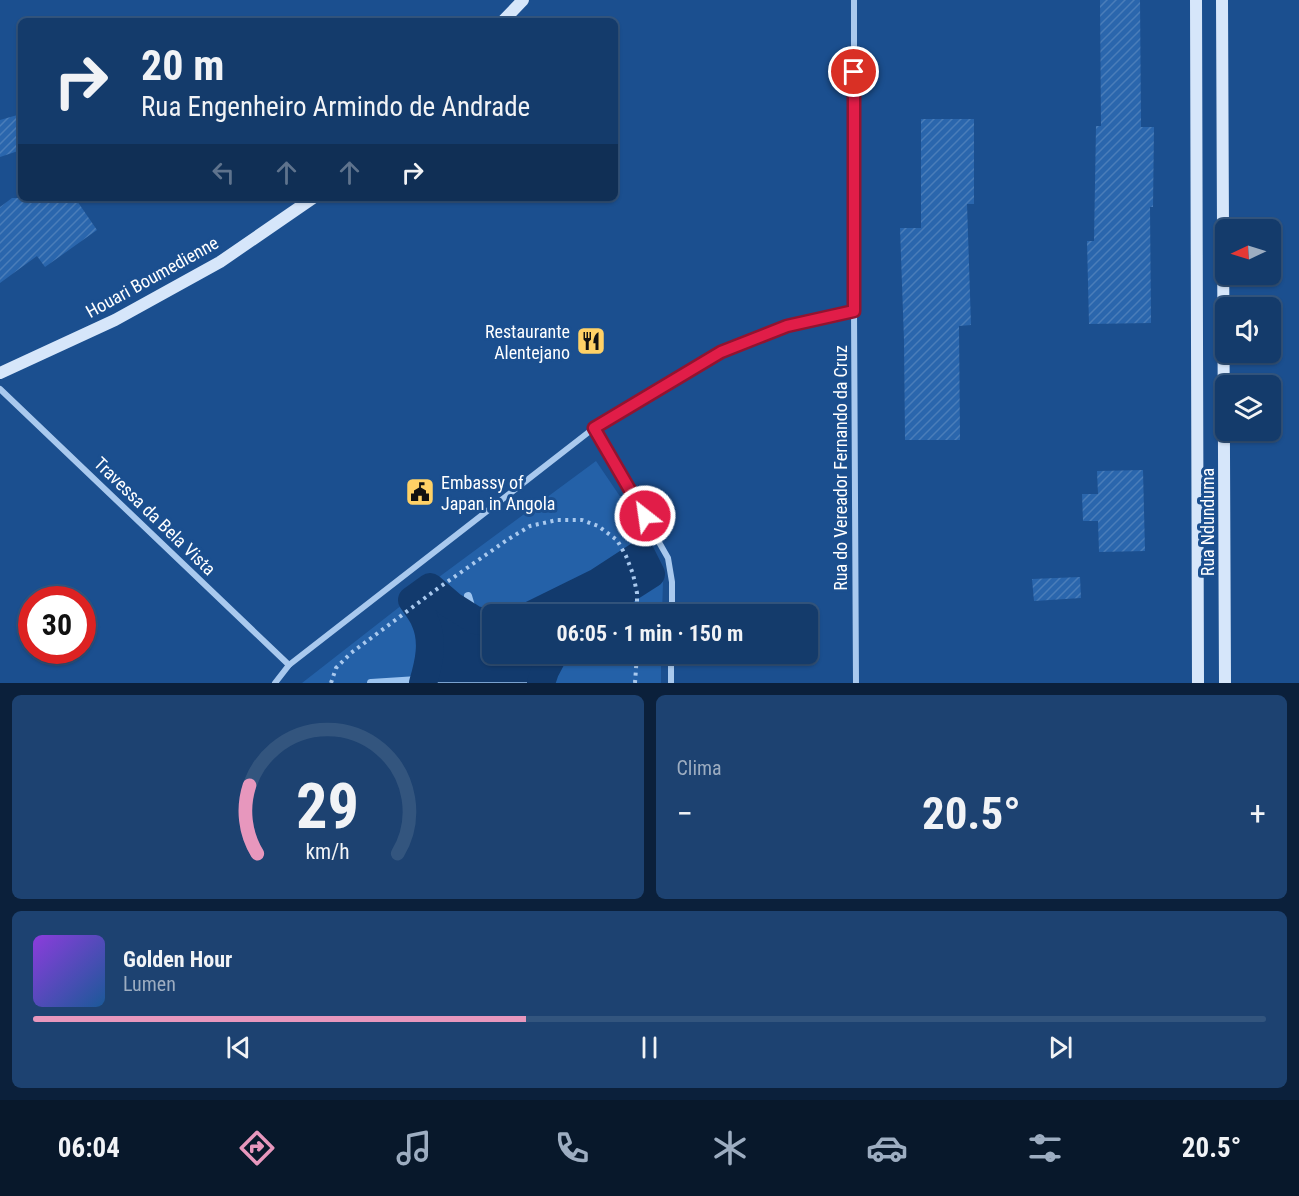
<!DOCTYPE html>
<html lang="pt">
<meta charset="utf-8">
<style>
:root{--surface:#143b6b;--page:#1d4271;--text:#f1f3f6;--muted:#9dadc1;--line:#33557e;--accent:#e797bd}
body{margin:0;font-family:"Roboto Condensed",sans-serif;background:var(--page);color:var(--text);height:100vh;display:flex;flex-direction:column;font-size:22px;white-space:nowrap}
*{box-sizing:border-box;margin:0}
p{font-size:20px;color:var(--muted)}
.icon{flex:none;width:33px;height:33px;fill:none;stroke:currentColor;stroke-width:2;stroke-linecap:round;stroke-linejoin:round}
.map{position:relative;height:683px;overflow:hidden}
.panel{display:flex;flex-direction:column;gap:12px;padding:12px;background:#0b203b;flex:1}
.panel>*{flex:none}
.hud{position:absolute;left:18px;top:18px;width:600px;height:183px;border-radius:9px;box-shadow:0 2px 4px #0004,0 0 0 2px var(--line);background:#143b6b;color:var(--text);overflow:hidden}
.needle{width:39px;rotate:266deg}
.controls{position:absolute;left:1215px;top:219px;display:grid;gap:12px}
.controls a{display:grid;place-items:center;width:66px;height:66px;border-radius:9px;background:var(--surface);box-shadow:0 2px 4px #0004,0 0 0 2px var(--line);font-size:30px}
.speed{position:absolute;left:18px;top:586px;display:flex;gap:12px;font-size:30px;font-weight:700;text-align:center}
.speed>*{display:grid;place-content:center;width:78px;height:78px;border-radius:50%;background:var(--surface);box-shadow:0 2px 4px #0004,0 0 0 2px var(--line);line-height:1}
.speed .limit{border:9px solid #d22;background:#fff;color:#111}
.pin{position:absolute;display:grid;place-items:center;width:51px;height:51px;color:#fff;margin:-26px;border:3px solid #fff;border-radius:50%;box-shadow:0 2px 6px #0007}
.me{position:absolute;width:66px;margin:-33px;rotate:330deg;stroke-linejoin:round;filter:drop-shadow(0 0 4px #0008)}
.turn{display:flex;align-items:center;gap:21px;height:126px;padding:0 24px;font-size:27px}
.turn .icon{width:78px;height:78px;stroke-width:2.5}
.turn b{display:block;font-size:42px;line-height:51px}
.lanes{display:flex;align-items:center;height:57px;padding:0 24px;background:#0003;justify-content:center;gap:30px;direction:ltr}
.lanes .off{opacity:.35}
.big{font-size:45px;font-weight:700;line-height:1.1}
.panel .tile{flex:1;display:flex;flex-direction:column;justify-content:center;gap:9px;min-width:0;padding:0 21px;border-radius:9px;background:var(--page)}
.panel .dial{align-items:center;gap:0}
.dial svg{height:156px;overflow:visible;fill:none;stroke:var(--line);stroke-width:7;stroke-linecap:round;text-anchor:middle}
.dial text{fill:var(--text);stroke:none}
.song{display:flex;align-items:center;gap:18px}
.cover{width:72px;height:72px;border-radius:9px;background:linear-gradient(135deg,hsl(270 70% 55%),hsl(210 70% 35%))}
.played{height:6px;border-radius:3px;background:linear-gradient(90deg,var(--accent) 40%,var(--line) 40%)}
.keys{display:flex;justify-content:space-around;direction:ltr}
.heat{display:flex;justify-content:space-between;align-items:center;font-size:33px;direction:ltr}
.panel .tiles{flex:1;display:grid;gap:12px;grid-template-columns:1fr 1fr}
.tile:last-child{grid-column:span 2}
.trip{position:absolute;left:482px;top:604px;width:336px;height:60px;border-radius:9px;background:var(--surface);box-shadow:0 2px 4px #0004,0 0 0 2px var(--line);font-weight:700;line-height:60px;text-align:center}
.menu{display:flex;height:96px;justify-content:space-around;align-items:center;background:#08182b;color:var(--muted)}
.menu .icon{width:42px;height:42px}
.menu .active{color:var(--accent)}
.menu b{font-size:27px;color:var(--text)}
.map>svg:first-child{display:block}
.park{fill:#2461a8}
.water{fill:#123a6d;stroke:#9cc4f0;stroke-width:1.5}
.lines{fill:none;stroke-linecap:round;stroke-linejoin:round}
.stream{stroke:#9cc4f0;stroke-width:8}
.canal{stroke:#123a6d;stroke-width:28}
.building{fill:url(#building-hatch)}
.path{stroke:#a9c9ee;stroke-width:4;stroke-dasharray:3 4.5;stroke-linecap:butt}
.street{stroke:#a9c9ee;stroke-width:6}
.secondary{stroke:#d6e6fa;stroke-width:12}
.route-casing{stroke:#92132f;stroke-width:15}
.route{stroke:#e11d48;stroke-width:10}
.labels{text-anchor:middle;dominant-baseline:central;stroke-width:6;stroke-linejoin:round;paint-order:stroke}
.street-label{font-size:18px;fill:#fff;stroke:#1b4f8f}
.poi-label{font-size:18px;fill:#fff;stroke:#1b4f8f;text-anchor:end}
</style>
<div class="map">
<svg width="1299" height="683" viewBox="0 0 1299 683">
<defs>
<pattern id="building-hatch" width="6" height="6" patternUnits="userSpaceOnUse" patternTransform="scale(1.5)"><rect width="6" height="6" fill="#2a66ad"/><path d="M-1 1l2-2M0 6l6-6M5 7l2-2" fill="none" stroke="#4a7db9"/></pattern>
</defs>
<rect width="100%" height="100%" fill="#1b4f8f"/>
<!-- park -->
<polygon class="park" points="596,461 634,517 663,582 662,615 492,615 492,654 661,654 661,683 302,683 416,594"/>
<!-- water -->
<g class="water">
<polygon points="641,554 651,574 626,590 596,615 531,615 598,581"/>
<path d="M 430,587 L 451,605 L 475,620 L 492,623 L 492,654 L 554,654 L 545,671 L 541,683 L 423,683 C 429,663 434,641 425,621 C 422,613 416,606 412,600 Z"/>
</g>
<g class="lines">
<!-- stream -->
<g class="stream">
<polyline points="468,596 478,630"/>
<polyline points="543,615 568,589"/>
<polyline points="371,683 433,679"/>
</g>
<!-- canal -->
<g class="canal">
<polyline points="531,615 598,582 641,554 651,574 626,590 596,615"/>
<path d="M 423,683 C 429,663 434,641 425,621 C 422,613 416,606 412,600 L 430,587 L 451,605 L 475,620 L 492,623"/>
<polyline points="541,683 545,671 554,654"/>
</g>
</g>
<!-- building -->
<g class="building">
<polygon points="1100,0 1140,0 1141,127 1154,127 1153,207 1150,207 1151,323 1089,324 1087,241 1094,241 1096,126 1101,126"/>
<polygon points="21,114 21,150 0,157 0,120"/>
<polygon points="921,119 974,119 974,204 967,204 971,325 959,326 960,440 905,440 904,340 900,228 921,228"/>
<polygon points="12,198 75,198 97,230 45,267 37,256 0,283 0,207"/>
<polygon points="1143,470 1145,551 1099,552 1098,521 1083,521 1082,494 1098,494 1097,471"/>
<polygon points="1080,577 1081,598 1034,601 1032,579"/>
</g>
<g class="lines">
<!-- path -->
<g class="path">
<polyline points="331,683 336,668 351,653 437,589 507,540 530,526 557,520 582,520 598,526 617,540 626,556 633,574 637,593 637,615"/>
<polyline points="635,683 637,654"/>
</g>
<!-- street -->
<g class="street">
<polyline points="854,0 854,311 856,683"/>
<polyline points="0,389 289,665"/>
<polyline points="594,428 668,558 672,582 672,615"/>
<polyline points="275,683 289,665 594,428 721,352 787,326 854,311"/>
<polyline points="671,683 671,654"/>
</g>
<!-- secondary -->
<g class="secondary">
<polyline points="1196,0 1198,683"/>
<polyline points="1222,0 1225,683"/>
<polyline points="503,21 523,0"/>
<polyline points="0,373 115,320 220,262 313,198"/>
</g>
</g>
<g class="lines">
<!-- route casing -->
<g class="route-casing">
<polyline id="route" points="645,516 594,428 721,352 787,326 854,311 854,72"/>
</g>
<!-- route -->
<use href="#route" class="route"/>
</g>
<!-- icons -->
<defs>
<g id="restaurant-square" transform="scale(1.5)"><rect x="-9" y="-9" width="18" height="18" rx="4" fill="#ffd166" stroke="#1b4f8f"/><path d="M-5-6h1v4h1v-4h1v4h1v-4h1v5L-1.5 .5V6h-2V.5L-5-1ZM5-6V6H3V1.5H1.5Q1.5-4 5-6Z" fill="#111"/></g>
<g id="civic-square" transform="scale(1.5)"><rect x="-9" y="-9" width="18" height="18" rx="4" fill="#ffd166" stroke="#1b4f8f"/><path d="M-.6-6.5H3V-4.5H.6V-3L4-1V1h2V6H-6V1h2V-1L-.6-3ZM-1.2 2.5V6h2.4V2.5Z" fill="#111"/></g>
</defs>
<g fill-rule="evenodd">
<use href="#restaurant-square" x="591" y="341"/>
<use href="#civic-square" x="420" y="492"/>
</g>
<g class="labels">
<!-- street labels -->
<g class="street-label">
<text transform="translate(152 277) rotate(-29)">Houari Boumedienne</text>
<text transform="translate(840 468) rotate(-90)">Rua do Vereador Fernando da Cruz</text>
<text transform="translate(155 516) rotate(44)">Travessa da Bela Vista</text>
<text transform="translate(1207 522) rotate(-90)">Rua Ndunduma</text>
</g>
<!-- poi labels -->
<g class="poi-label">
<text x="570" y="331">Restaurante<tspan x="570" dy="21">Alentejano</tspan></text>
<text x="441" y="482" text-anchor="start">Embassy of<tspan x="441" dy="21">Japan in Angola</tspan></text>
</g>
</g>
</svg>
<div class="controls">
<a><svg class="needle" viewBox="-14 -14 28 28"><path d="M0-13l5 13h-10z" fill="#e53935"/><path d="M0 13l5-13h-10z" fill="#9dadc1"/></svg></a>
<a><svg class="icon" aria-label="sound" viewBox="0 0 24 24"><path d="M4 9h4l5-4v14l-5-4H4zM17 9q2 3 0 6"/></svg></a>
<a><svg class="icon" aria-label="layers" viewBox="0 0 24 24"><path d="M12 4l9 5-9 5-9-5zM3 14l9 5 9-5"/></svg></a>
</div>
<div class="speed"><div class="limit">30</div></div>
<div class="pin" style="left:854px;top:72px;background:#d93025"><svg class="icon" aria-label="arrive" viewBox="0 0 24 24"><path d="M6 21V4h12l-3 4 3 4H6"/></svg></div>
<svg class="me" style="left:645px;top:516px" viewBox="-20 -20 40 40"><circle r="17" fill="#e11d48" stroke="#fff" stroke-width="3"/><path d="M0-11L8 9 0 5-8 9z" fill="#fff"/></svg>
<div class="trip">06:05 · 1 min · 150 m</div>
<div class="hud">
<div class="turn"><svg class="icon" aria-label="right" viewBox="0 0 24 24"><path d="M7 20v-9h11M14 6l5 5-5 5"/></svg><div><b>20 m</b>Rua Engenheiro Armindo de Andrade</div></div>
<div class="lanes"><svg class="icon off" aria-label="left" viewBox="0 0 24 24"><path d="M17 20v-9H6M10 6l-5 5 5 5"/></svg><svg class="icon off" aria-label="ahead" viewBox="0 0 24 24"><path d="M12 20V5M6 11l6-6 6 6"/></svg><svg class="icon off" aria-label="ahead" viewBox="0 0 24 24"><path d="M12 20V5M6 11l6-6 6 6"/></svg><svg class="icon" aria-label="right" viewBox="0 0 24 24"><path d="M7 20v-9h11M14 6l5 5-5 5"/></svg></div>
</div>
</div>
<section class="panel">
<div class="tiles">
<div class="tile dial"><svg viewBox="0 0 100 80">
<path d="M14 69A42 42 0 1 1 86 69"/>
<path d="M14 69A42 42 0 0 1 10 34" stroke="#e797bd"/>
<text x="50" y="56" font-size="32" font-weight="700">29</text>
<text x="50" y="72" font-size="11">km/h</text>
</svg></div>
<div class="tile"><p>Clima</p>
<div class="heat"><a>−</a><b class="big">20.5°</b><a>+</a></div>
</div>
<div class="tile">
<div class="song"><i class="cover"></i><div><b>Golden Hour</b><p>Lumen</p></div></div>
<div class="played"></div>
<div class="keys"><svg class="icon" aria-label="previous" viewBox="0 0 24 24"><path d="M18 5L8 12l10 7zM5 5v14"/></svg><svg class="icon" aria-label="pause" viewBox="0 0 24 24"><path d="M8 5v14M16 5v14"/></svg><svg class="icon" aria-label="next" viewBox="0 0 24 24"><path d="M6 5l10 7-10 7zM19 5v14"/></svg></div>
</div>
</div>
</section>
<nav class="menu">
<b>06:04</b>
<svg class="icon active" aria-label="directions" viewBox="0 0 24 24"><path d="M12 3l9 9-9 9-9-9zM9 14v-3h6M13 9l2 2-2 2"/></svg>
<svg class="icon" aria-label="music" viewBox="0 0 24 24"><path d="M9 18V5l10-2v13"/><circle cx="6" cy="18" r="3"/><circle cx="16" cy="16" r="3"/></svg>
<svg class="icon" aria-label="phone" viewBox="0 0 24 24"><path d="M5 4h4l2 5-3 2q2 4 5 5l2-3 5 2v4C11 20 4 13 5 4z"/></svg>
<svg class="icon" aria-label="climate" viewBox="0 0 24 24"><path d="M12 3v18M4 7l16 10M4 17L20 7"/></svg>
<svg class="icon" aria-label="car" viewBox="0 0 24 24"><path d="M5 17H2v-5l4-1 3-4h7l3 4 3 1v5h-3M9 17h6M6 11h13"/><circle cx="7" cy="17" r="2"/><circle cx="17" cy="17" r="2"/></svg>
<svg class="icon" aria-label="filters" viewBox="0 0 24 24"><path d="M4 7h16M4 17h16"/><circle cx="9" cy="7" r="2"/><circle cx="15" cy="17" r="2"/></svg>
<b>20.5°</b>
</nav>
